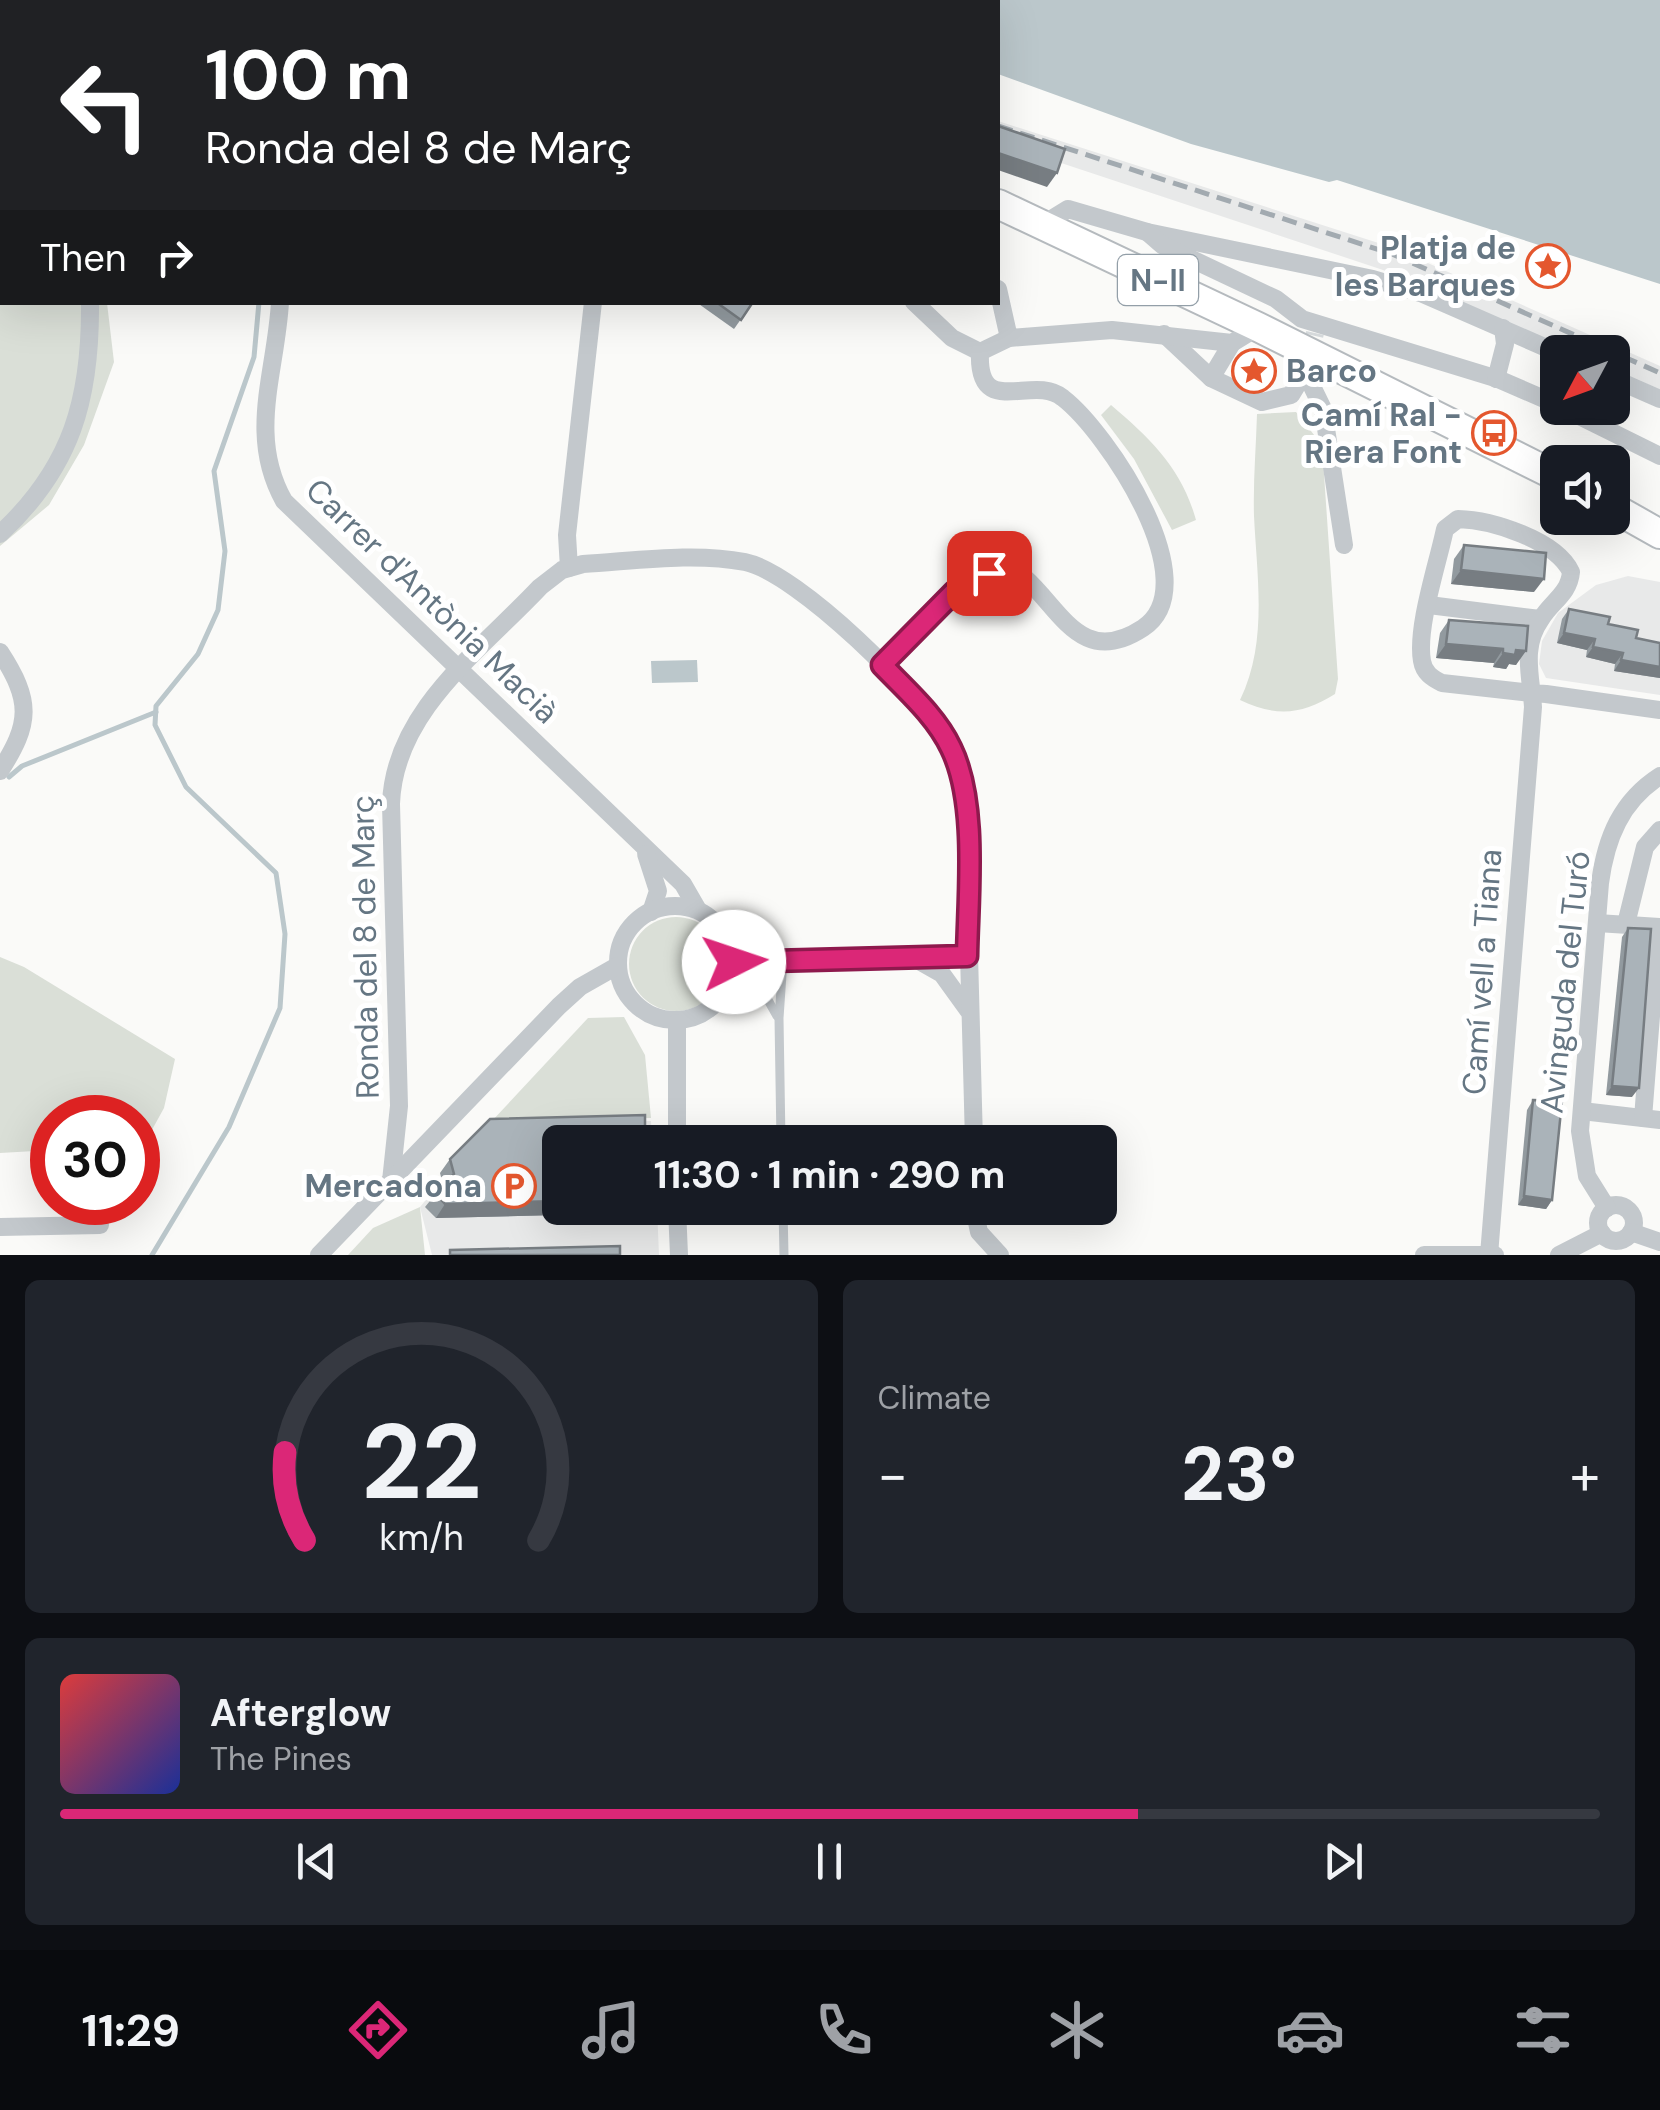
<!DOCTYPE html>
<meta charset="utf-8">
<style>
:root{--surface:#171b24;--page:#20242c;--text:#f1f3f6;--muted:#9ea1a6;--line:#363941;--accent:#db2777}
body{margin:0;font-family:"DM Sans",sans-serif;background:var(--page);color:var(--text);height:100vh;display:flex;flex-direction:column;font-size:38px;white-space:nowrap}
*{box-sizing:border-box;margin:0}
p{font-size:32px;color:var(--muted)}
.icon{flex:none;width:55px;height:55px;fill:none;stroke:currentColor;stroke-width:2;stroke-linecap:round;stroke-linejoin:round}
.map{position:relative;height:1255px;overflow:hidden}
.panel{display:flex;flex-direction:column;gap:25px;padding:25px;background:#0d0f14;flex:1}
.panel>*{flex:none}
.hud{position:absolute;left:0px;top:0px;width:1000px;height:305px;box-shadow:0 10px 40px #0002;background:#202124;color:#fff;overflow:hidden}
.needle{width:65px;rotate:229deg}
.controls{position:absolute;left:1540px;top:335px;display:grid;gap:20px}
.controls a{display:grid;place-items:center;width:90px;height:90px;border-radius:15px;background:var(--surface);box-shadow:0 10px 40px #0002;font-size:50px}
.speed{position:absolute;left:30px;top:1095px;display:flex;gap:20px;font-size:50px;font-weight:700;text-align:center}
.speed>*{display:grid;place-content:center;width:130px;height:130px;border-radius:50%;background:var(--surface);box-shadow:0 10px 40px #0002;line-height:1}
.speed .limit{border:15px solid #d22;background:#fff;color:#111}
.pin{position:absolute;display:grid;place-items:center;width:85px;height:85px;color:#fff;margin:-42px;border-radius:20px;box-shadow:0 5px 15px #0006}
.me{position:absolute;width:110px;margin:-55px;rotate:86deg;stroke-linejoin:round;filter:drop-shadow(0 0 8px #0008)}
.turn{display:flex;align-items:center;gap:35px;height:210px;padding:0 40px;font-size:45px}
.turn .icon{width:130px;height:130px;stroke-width:2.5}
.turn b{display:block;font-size:70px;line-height:85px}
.then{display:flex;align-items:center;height:95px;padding:0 40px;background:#0003;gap:20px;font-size:38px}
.big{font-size:75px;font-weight:700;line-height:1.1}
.panel .card{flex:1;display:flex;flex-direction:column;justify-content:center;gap:15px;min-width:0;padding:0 35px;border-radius:15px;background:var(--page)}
.panel .dial{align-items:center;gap:0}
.dial svg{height:260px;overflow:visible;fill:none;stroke:var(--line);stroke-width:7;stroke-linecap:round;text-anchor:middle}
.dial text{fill:var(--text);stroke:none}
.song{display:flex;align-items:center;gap:30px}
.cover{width:120px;height:120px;border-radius:15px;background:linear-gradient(135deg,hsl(0 70% 55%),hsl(230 70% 35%))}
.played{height:10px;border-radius:5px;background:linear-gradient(90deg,var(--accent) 70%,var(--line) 70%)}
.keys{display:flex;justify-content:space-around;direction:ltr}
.heat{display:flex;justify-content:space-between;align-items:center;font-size:55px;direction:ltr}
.panel .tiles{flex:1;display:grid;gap:25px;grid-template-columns:1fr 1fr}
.card:last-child{grid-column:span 2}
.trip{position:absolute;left:542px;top:1125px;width:575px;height:100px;border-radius:15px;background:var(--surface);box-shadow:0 10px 40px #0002;font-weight:700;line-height:100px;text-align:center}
.menu{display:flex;height:160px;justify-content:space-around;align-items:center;background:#090b0e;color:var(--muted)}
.menu .icon{width:70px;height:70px}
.menu .active{color:var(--accent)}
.menu b{font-size:45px;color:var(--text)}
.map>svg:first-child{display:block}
.built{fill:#e8e9e9}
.green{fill:#dadfd7}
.water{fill:#bbc7cb}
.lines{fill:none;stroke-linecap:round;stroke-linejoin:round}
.stream{stroke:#bbc7cb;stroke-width:5}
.minor-tunnel{stroke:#d5d9db;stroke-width:18;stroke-dasharray:18 9;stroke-linecap:butt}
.primary-casing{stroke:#b5babe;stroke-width:32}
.service{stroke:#c3c8cc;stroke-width:9}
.pedestrian{stroke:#c3c8cc;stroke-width:14}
.minor{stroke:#c3c8cc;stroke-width:18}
.primary{stroke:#fff;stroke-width:28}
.rail{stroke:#a2aab0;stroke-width:5;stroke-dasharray:15 8;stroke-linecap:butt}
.wall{fill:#929a9f}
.shaded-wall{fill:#777d82}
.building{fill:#aab3b9;stroke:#777d82;stroke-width:2.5}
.route-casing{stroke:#8e194d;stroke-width:25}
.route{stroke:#db2777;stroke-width:18}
.labels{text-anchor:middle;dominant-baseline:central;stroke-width:10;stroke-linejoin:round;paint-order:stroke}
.shield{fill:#fff;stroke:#939fa8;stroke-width:2.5}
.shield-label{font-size:30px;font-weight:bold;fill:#657683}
.poi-label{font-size:32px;font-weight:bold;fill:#657683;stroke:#fff;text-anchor:end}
.street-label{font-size:32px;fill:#657683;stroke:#fff}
</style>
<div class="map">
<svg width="1660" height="1255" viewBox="0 0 1660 1255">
<rect width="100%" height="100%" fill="#fafaf8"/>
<!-- built -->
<g class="built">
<polygon points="998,121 1394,248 1660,366 1660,392 1613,370 1612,352 1575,352 1383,270 998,142"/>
<polygon points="1628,576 1660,582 1660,695 1546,678 1539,664 1542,641 1558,613 1596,585"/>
<polygon points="558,1118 651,1121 652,1142 560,1142 560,1208 657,1208 659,1255 432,1255 420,1207 487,1126"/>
</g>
<!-- green -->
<g class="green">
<polygon points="0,0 125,2 2,2 2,302 107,303 114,362 84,445 49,505 0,546"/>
<path d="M 1111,405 C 1151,439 1182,469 1196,520 L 1172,530 L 1134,459 L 1101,415 Z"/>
<path d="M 1296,412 L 1322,445 L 1338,679 L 1335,694 C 1302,715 1276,717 1240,700 C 1268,643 1257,577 1254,516 C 1253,482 1256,448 1257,414 Z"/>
<circle cx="676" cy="964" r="47"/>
<polygon points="0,957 24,967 175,1059 164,1108 148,1137 138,1138 138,1118 52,1118 52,1150 0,1153"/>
<polygon points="624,1017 645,1055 651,1118 491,1122 588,1018"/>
<polygon points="420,1207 425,1255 348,1255 373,1228"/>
</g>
<!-- water -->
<g class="water">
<polygon points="752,0 1660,0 1660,284 1337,180 1329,182 1191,144 998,74 998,2"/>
<polygon points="697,660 698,682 652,683 651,661"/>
</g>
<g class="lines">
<!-- stream -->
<g class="stream">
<polyline points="9,777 22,766 156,712"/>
<polyline points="152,1255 229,1127 280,1008 285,934 276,873 186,787 155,725 156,706 198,654 218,610 225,551 214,471 254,357 259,302"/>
</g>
<!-- minor-tunnel -->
<polyline class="minor-tunnel" points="1308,362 1315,333"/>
<!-- primary casing -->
<g class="primary-casing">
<g id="primary">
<polyline points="533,0 539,2"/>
<polyline points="998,204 1258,327 1558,477"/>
<polyline points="1612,507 1660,534"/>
</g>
</g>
<!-- service -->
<g class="service">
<polyline points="98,0 103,2"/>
<polyline points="262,2 263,0"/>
<polyline points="746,961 777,1016"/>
<polyline points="781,1142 779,1018 783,960"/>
<polyline points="783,1208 784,1255"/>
</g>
<!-- pedestrian -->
<polyline class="pedestrian" points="1612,404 1621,382"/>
<!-- minor -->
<g class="minor">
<polyline points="372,2 373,0"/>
<polyline points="1042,225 1068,209 1147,232 1373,279 1423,294 1558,353"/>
<polyline points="1147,232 1162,245 1276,299 1302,319 1498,379 1558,405"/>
<polyline points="998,289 1009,338"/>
<path d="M 280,302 C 276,373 247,435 284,501 L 683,884 L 698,910"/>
<polyline points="914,302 952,338 980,352"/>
<polyline points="1164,334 1211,378 1262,402 1291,395 1305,372"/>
<polyline points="980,352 1009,338 1112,330 1232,343 1258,327"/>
<polyline points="1305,372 1323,409 1344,545"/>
<polyline points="1211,378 1232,343"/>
<polyline points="1612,378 1660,399"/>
<polyline points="1496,379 1505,344 1503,328"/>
<polyline points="1563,408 1660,456"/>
<path d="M 0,534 C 72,467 91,399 90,302"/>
<polyline points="569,568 567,535 593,302"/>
<polyline points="1429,605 1540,619"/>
<path d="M 0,652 C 32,701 31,723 0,771"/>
<path d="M 882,665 C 919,627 964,556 1025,578 C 1061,610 1082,668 1143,628 C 1209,584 1107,432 1063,398 C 1033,373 977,421 980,352"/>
<polyline points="646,854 658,891 651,912"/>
<circle cx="675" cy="963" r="57"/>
<polyline points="1597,923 1660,927"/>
<polyline points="1626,924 1645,847 1660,830"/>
<polyline points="912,957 942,974 968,1010"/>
<polyline points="734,962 967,955"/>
<polyline points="677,1023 677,1142"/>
<polyline points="1582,1111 1660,1120"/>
<polyline points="1643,1118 1658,927"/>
<path d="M 391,1181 L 399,1106 L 391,804 C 394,711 481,650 540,587 L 562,570 L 583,564 C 635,561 693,552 745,562 C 798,573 923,696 949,745 C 959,763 962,784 965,804 L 974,1142"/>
<circle cx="1616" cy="1223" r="18"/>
<polyline points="677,1208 679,1255"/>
<polyline points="974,1208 979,1232 1000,1255"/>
<path d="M 1607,1208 L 1587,1176 L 1580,1131 L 1600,883 C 1606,838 1621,801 1660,776"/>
<polyline points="0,1227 100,1225"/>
<polyline points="1631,1232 1660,1242"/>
<polyline points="319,1255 559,1006 580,987 617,966"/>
<polyline points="1424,1255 1495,1255"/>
<path d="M 1489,1255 L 1533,707 C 1531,676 1521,647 1541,619 C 1552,601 1569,594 1571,572 C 1556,540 1492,520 1458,519 L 1445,529 C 1438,563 1416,628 1422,661 C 1424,673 1432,678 1442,683 L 1532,693 L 1546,694 L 1660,710"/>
<polyline points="1559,1255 1602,1233"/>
</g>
<!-- primary -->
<use href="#primary" class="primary"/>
<!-- rail -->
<g class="rail">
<polyline points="604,0 611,2"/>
<polyline points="627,0 634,2"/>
<polyline points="998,126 1392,254 1660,373"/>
</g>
</g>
<!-- wall -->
<g class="wall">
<polygon points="696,302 753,302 734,329"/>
<polygon points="1464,545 1534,592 1451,584 1454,559"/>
<polygon points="1569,609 1608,624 1636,638 1660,643 1660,678 1614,671 1615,664 1586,657 1587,650 1557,643 1562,619"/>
<polygon points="1449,620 1528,626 1516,665 1509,664 1506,669 1493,667 1494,663 1436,658 1440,633"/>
<polygon points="1628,928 1632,1097 1606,1095 1622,937"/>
<polygon points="1533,1100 1552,1200 1546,1209 1518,1205 1527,1110"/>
<polygon points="450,1159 635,1213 436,1218 425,1207 443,1185 440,1173"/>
</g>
<!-- shaded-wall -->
<g class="shaded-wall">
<polygon points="998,153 1057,173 1047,187 998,170"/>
<polygon points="1461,570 1544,579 1534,592 1451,584"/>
<polygon points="1564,633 1595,639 1587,650 1557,643"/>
<polygon points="1446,644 1503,649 1494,663 1436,658"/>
<polygon points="1593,647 1623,653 1615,664 1586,657"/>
<polygon points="1516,650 1526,651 1516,665 1509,664 1506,669 1493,667 1503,653"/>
<polygon points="1621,660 1660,667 1660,678 1614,671"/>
<polygon points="1612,1086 1639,1088 1632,1097 1606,1095"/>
<polygon points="1524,1196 1552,1200 1546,1209 1518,1205"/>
<polygon points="560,1201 560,1208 639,1208 635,1213 436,1218 445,1204"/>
</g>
<!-- building -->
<g class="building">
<polygon points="998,126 1065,149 1057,173 998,153"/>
<polygon points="716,302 753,302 741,320"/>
<polygon points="1464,545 1546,553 1544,579 1461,570"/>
<polygon points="1569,609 1610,617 1608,624 1638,630 1636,638 1660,643 1660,667 1621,660 1623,653 1593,647 1595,639 1564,633"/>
<polygon points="1449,620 1528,626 1526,651 1516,650 1515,655 1503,653 1503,649 1446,644"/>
<polygon points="1628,928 1651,929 1639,1088 1612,1086"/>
<polygon points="1533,1100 1562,1101 1552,1200 1524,1196"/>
<polygon points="645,1115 645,1142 560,1142 560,1201 445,1204 435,1193 454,1174 450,1159 490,1119"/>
<polygon points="620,1246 620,1255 450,1255 450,1250"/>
</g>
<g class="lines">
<!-- route casing -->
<g class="route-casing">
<path id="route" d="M 734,962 L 967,956 C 968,895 978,803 951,748 C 936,716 906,690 882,665 L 954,592 L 989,573"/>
</g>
<!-- route -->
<use href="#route" class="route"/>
</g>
<!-- icons -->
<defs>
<g id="sight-ring" transform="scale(2.25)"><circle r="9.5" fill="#fff" stroke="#e4572e" stroke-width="1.5"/><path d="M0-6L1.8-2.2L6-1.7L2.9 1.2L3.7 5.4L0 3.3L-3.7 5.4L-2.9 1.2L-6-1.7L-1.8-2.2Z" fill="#e4572e"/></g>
<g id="bus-ring" transform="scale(2.25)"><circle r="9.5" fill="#fff" stroke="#e4572e" stroke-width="1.5"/><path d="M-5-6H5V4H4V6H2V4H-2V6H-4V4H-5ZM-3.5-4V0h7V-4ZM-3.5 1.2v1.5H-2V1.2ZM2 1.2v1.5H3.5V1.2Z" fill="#e4572e"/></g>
<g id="parking-ring" transform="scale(2.25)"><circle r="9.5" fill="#fff" stroke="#e4572e" stroke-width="1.5"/><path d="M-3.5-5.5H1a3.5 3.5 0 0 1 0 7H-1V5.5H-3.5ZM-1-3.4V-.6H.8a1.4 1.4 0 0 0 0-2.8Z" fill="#e4572e"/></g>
</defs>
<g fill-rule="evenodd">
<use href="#sight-ring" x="1548" y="266"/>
<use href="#sight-ring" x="1254" y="371"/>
<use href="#bus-ring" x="1494" y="433"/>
<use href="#parking-ring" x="514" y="1186"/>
</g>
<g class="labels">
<!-- shield labels -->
<rect class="shield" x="1118" y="255" width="80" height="50" rx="8"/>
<g class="shield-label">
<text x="1158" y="280">N-II</text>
</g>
<!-- poi labels -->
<g class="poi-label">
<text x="1516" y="248">Platja de<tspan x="1516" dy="37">les Barques</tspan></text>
<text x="1286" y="371" text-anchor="start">Barco</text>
<text x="1462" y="415">Camí Ral -<tspan x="1462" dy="37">Riera Font</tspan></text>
<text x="482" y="1186">Mercadona</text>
</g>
<!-- street labels -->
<g class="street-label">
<text transform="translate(432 601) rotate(44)">Carrer d'Antònia Macià</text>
<text transform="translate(365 947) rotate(-91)">Ronda del 8 de Març</text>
<text transform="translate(1482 972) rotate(-86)">Camí vell a Tiana</text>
<text transform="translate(1565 982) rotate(-84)">Avinguda del Turó</text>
</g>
</g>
</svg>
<div class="controls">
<a><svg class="needle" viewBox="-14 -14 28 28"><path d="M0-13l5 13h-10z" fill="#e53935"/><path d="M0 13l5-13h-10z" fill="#9ea1a6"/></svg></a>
<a><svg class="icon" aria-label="sound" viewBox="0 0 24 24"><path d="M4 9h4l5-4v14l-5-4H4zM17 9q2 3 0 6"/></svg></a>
</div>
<div class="speed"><div class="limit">30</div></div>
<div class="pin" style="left:989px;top:573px;background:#d93025"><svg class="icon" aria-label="arrive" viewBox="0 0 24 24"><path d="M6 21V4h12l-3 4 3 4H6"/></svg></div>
<svg class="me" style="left:734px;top:962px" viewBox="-20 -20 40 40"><circle r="19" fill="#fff"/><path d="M0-13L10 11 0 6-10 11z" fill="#db2777"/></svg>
<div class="trip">11:30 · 1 min · 290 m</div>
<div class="hud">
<div class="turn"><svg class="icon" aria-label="left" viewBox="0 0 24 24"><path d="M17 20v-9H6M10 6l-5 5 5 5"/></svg><div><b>100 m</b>Ronda del 8 de Març</div></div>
<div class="then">Then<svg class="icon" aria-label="right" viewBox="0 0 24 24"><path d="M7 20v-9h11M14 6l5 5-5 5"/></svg></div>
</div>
</div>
<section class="panel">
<div class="tiles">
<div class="card dial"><svg viewBox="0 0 100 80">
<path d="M14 69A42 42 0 1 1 86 69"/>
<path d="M14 69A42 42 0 0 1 8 42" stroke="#db2777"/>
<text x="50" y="56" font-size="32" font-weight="700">22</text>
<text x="50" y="72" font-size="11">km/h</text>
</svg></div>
<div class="card"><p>Climate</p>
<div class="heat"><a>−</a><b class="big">23°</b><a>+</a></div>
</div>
<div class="card">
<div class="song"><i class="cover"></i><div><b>Afterglow</b><p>The Pines</p></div></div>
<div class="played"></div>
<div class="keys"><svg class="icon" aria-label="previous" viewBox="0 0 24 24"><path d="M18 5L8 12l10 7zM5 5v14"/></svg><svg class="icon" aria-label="pause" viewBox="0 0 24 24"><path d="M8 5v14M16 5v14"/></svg><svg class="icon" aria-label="next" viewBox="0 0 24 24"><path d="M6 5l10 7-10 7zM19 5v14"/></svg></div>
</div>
</div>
</section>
<nav class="menu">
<b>11:29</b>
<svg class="icon active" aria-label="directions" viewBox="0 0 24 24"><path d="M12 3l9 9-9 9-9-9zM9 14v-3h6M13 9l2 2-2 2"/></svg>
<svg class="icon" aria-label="music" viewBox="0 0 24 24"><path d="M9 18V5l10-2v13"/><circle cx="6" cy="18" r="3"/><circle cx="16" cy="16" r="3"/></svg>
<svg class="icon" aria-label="phone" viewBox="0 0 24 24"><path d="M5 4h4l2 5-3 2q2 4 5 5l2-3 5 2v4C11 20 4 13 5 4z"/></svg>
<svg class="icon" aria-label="climate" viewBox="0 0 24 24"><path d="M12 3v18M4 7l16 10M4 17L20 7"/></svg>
<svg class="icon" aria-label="car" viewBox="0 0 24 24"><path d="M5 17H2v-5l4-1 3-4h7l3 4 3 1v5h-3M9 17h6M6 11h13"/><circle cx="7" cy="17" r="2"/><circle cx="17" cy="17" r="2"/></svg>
<svg class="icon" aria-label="filters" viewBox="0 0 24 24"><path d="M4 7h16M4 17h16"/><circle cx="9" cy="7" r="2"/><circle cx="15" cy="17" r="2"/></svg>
</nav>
